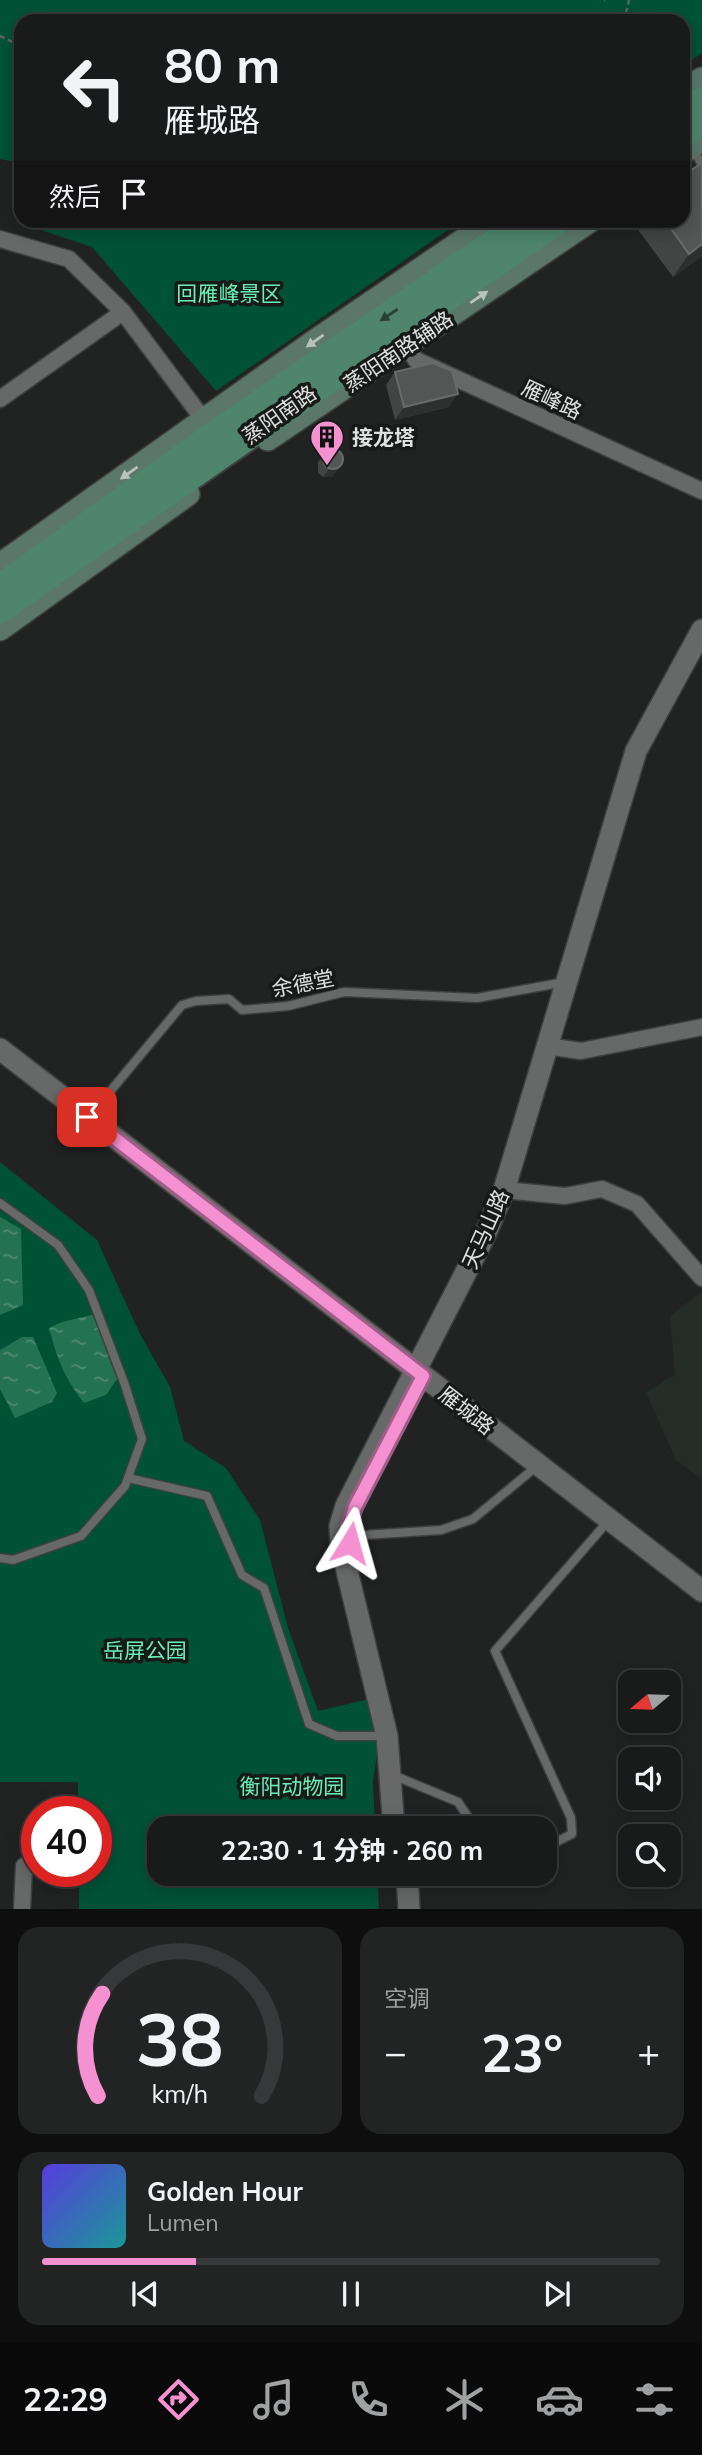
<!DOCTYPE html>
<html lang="zh">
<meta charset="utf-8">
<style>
:root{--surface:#191a1a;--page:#222323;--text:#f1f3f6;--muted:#9fa1a2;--line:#373839;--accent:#f590d1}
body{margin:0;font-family:Mulish,"Noto Sans SC",sans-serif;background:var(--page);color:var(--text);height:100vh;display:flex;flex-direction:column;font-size:26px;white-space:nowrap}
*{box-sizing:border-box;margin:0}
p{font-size:23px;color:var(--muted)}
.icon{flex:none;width:38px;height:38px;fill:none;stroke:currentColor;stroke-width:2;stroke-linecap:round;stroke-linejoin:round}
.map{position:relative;height:1909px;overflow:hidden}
.details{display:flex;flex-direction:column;gap:18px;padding:18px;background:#0e0e0e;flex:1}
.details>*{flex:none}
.guide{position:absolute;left:14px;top:14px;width:676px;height:214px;border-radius:21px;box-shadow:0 4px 18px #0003,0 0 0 2px var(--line);background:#191a1a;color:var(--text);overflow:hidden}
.needle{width:46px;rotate:251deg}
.fabs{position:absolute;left:618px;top:1670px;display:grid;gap:14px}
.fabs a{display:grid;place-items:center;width:63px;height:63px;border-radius:14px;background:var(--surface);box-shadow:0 4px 18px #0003,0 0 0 2px var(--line);font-size:35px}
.speed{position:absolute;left:21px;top:1796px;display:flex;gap:14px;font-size:35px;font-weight:700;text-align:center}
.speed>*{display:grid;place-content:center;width:91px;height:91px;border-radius:50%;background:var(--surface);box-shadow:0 4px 18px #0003,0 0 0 2px var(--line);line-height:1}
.speed .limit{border:10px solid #d22;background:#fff;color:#111}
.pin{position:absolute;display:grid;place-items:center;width:60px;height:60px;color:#fff;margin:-30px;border-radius:14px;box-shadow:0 4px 10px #0006}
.me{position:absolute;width:77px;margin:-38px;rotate:8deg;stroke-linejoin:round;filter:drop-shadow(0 0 5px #0008)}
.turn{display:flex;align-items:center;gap:24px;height:147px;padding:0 35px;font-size:32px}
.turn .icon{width:91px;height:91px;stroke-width:2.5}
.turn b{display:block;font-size:49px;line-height:60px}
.then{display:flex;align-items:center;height:66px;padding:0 35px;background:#0003;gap:14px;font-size:26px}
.big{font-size:52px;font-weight:700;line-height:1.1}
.details .tile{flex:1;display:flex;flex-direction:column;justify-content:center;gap:10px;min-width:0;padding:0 24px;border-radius:21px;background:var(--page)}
.details .dial{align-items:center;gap:0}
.dial svg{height:182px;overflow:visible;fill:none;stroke:var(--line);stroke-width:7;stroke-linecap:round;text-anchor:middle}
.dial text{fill:var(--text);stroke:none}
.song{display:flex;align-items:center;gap:21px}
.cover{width:84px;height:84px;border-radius:10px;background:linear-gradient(135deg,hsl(250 70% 55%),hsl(180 70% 35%))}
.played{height:7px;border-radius:4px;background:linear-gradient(90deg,var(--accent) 25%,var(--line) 25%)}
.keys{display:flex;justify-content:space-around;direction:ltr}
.heat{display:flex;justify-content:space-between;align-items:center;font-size:38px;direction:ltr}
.details .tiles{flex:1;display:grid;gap:18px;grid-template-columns:1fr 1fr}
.tile:last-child{grid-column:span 2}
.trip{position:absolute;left:147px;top:1816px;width:410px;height:70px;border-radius:21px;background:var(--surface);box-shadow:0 4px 18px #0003,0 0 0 2px var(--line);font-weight:700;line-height:70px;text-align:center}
.dock{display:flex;height:112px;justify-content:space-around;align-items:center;background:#0a0a0a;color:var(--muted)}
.dock .icon{width:49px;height:49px}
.dock .selected{color:var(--accent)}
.dock b{font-size:32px;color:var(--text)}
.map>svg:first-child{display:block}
.built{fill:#252d29}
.green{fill:#005236}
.water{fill:url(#water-ripples)}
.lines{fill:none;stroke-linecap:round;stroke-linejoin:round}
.service-casing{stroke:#3d403e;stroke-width:11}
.minor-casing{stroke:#3d403e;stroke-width:19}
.tertiary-casing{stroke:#3d403e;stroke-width:24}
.secondary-casing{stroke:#3d403e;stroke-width:26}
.primary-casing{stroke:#3d403e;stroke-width:30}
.path{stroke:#616362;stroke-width:2.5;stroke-dasharray:5 3.5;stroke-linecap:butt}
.service{stroke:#666967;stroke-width:8}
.minor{stroke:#666967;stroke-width:16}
.tertiary{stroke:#666967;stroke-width:21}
.secondary{stroke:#5a776a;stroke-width:23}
.primary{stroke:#4e856c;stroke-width:26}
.wall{fill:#424543}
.shaded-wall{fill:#2e302f}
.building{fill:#535654;stroke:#696b6a;stroke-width:2}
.oneway{fill:#b7c1bd}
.oneway2{fill:#2a3f36}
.route-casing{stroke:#9f5e88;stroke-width:18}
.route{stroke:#f590d1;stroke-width:12}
.labels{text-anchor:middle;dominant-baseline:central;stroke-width:7;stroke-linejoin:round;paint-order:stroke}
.park-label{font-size:21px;fill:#6aefb5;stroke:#171a19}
.street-label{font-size:21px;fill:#dfe1e0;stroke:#171a19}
.poi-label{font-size:21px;font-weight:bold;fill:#dfe1e0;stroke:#171a19;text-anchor:start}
</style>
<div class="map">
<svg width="702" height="1909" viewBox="0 0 702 1909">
<defs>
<pattern id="water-ripples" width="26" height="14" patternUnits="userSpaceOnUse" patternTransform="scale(1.75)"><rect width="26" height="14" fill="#257252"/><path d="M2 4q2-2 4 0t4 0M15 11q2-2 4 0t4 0" fill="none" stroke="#4f8c73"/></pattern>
</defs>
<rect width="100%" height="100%" fill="#212322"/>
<!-- built -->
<polygon class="built" points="700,1293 702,1295 702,1479 676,1460 646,1392 675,1375 670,1316"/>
<!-- green -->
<g class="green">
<polygon points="0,0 702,0 702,53 683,66 682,21 21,21 21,163 0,159"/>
<polygon points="36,221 36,220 461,221 216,391 92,247 35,228"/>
<polygon points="0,1162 97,1240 140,1334 170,1387 184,1441 226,1468 260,1520 288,1628 318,1711 369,1699 378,1746 373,1782 375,1829 159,1829 159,1874 377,1874 379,1909 79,1909 79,1871 96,1871 96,1811 78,1811 78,1782 0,1782"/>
</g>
<!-- water -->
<g class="water">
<polygon points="0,1217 21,1229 23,1305 0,1315"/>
<path d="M 96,1314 L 119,1376 L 106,1395 L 84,1403 C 64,1378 57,1358 49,1328 L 62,1322 Z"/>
<polygon points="22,1337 33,1337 57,1393 52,1402 15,1418 0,1389 0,1350"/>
</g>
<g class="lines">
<!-- service casing -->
<g class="service-casing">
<g id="service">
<polyline points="692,149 702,164"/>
<polyline points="98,1106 182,1005 196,1001 229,999 242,1010 288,1006 344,992 477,998 565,982"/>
<polyline points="0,1203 58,1245 89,1290 125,1385 142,1439 125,1486 81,1536 13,1560 0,1558"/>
<polyline points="128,1478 207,1496 242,1575 264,1588 309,1724 337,1736 384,1736"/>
<polyline points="349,1536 441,1530 473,1519 531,1471"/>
<polyline points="400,1778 458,1802 476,1829"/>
<polyline points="544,1848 572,1834 571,1818 495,1651 603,1527"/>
</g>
</g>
<!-- minor casing -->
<g class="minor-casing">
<g id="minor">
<polyline points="0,239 69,259 123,312 209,427"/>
<polyline points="400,337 416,360 702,491"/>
<polyline points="0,399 123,312"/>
<polyline points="553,1047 581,1051 702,1027"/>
<polyline points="504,1190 565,1196 602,1189 637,1204 702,1278"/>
<polyline points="22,1909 24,1866"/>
</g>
</g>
<!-- tertiary casing -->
<g class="tertiary-casing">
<g id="tertiary">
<polyline points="0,1049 702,1591"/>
<polyline points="394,1829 387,1736 341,1546 340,1526 346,1506 485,1235 504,1190 636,751 702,630"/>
<polyline points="407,1874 409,1909"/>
</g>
</g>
<!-- secondary casing -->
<g class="secondary-casing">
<g id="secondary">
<polyline points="682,92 702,79"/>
<polyline points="682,153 702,139"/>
<polyline points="268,439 591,220"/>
<polyline points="0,565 315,341 493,220"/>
<polyline points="0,629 188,494"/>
</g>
</g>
<!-- primary casing -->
<g class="primary-casing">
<g id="primary">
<polyline points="682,113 702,100"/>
<polyline points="682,136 702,122"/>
<polyline points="0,587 214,434 526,220"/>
<polyline points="0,610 559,220"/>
</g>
</g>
<!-- path -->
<g class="path">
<polyline points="604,0 605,0"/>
<polyline points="624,21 629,0"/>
<polyline points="0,36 21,46"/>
</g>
<!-- service -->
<use href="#service" class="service"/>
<!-- minor -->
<use href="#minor" class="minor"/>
<!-- tertiary -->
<use href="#tertiary" class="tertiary"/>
<!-- secondary -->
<use href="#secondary" class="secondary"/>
<!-- primary -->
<use href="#primary" class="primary"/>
</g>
<!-- wall -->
<g class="wall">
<polygon points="635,220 682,220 702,256 673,277 633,223"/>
<polygon points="395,372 449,407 395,420 386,385"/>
<polygon points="324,454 332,477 323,477 318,473 318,462"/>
</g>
<!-- shaded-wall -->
<g class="shaded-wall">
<polygon points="702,244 702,256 673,277 689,254"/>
<polygon points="458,394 449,407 395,420 404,407"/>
<polygon points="339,468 332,477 323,477 329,469"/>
</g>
<!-- building -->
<g class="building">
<polygon points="702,163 702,244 689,254 665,220 682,220 682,176"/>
<polygon points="433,363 452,371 458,394 404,407 395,372"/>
<circle cx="333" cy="459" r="10"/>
</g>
<!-- one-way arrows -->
<defs><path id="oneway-solid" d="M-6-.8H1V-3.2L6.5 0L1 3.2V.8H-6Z" transform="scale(1.75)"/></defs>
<g class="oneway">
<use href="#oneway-solid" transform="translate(479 297) rotate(-34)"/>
<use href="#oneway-solid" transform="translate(315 341) rotate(145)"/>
<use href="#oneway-solid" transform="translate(129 473) rotate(145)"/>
</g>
<use class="oneway2" href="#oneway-solid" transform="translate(389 315) rotate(146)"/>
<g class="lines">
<!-- route casing -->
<g class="route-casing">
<polyline id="route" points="87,1117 423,1376 355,1507 349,1527 350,1543"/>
</g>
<!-- route -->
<use href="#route" class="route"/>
</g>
<!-- icons -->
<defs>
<g id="building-pin" transform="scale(1.75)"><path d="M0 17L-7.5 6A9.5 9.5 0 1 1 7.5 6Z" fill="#f590d1" stroke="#171a19"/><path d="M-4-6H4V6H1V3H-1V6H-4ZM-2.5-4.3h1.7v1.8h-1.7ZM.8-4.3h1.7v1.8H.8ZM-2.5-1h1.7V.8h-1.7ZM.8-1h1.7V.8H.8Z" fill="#111"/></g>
</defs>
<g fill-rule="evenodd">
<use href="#building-pin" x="327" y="437"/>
</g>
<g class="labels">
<!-- park labels -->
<g class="park-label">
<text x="229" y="293">回雁峰景区</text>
<text x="145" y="1650">岳屏公园</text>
<text x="292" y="1786">衡阳动物园</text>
</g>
<!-- street labels -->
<g class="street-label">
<text transform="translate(398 351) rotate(-34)">蒸阳南路辅路</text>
<text transform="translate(552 399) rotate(25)">雁峰路</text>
<text transform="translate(279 414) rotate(-35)">蒸阳南路</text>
<text transform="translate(303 983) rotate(-11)">余德堂</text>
<text transform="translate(485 1229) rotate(-66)">天马山路</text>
<text transform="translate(467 1410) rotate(38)">雁城路</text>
</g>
<!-- poi labels -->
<g class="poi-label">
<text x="352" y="437">接龙塔</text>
</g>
</g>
</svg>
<div class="fabs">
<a><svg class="needle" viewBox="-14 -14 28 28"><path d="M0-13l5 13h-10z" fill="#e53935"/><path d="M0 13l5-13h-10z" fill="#9fa1a2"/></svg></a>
<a><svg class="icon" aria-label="sound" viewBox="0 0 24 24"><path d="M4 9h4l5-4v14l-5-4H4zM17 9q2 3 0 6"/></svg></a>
<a><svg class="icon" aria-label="search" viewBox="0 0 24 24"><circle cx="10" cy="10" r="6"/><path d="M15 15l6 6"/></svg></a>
</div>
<div class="speed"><div class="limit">40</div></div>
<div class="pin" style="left:87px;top:1117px;background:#d93025"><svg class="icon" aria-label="arrive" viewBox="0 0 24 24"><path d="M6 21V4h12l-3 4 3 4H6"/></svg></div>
<svg class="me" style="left:350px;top:1543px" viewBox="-20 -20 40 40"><path d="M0-17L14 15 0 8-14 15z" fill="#f590d1" stroke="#fff" stroke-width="4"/></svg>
<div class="trip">22:30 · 1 分钟 · 260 m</div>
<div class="guide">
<div class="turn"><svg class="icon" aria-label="left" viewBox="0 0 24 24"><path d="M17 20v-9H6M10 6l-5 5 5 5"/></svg><div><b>80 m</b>雁城路</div></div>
<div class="then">然后<svg class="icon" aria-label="arrive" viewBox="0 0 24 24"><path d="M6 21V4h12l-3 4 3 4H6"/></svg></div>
</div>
</div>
<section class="details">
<div class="tiles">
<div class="tile dial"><svg viewBox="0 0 100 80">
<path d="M14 69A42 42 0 1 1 86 69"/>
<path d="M14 69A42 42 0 0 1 16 24" stroke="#f590d1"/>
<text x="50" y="56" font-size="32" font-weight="700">38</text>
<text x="50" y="72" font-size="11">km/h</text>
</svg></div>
<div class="tile"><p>空调</p>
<div class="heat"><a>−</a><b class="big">23°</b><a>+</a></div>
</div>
<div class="tile">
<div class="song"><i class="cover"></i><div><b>Golden Hour</b><p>Lumen</p></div></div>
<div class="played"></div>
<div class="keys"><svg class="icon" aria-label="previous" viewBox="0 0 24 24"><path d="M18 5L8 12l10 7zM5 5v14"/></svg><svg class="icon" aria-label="pause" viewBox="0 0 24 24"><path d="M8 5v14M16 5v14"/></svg><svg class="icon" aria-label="next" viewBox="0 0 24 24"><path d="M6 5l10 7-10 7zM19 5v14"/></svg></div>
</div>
</div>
</section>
<nav class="dock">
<b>22:29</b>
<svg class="icon selected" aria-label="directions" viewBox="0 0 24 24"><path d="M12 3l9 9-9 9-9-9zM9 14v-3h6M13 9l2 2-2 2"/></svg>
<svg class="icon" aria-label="music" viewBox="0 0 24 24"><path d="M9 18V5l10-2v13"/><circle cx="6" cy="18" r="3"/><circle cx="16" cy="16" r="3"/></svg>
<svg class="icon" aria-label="phone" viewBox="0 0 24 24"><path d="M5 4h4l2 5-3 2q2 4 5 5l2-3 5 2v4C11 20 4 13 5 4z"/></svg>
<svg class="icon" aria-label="climate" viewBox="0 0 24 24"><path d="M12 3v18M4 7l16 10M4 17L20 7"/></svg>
<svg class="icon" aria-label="car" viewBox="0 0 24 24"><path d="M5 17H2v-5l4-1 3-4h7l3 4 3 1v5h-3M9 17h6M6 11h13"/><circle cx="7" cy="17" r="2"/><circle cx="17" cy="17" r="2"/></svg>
<svg class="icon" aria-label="filters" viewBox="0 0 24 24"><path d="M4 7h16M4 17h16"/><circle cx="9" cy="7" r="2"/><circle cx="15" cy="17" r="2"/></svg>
</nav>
